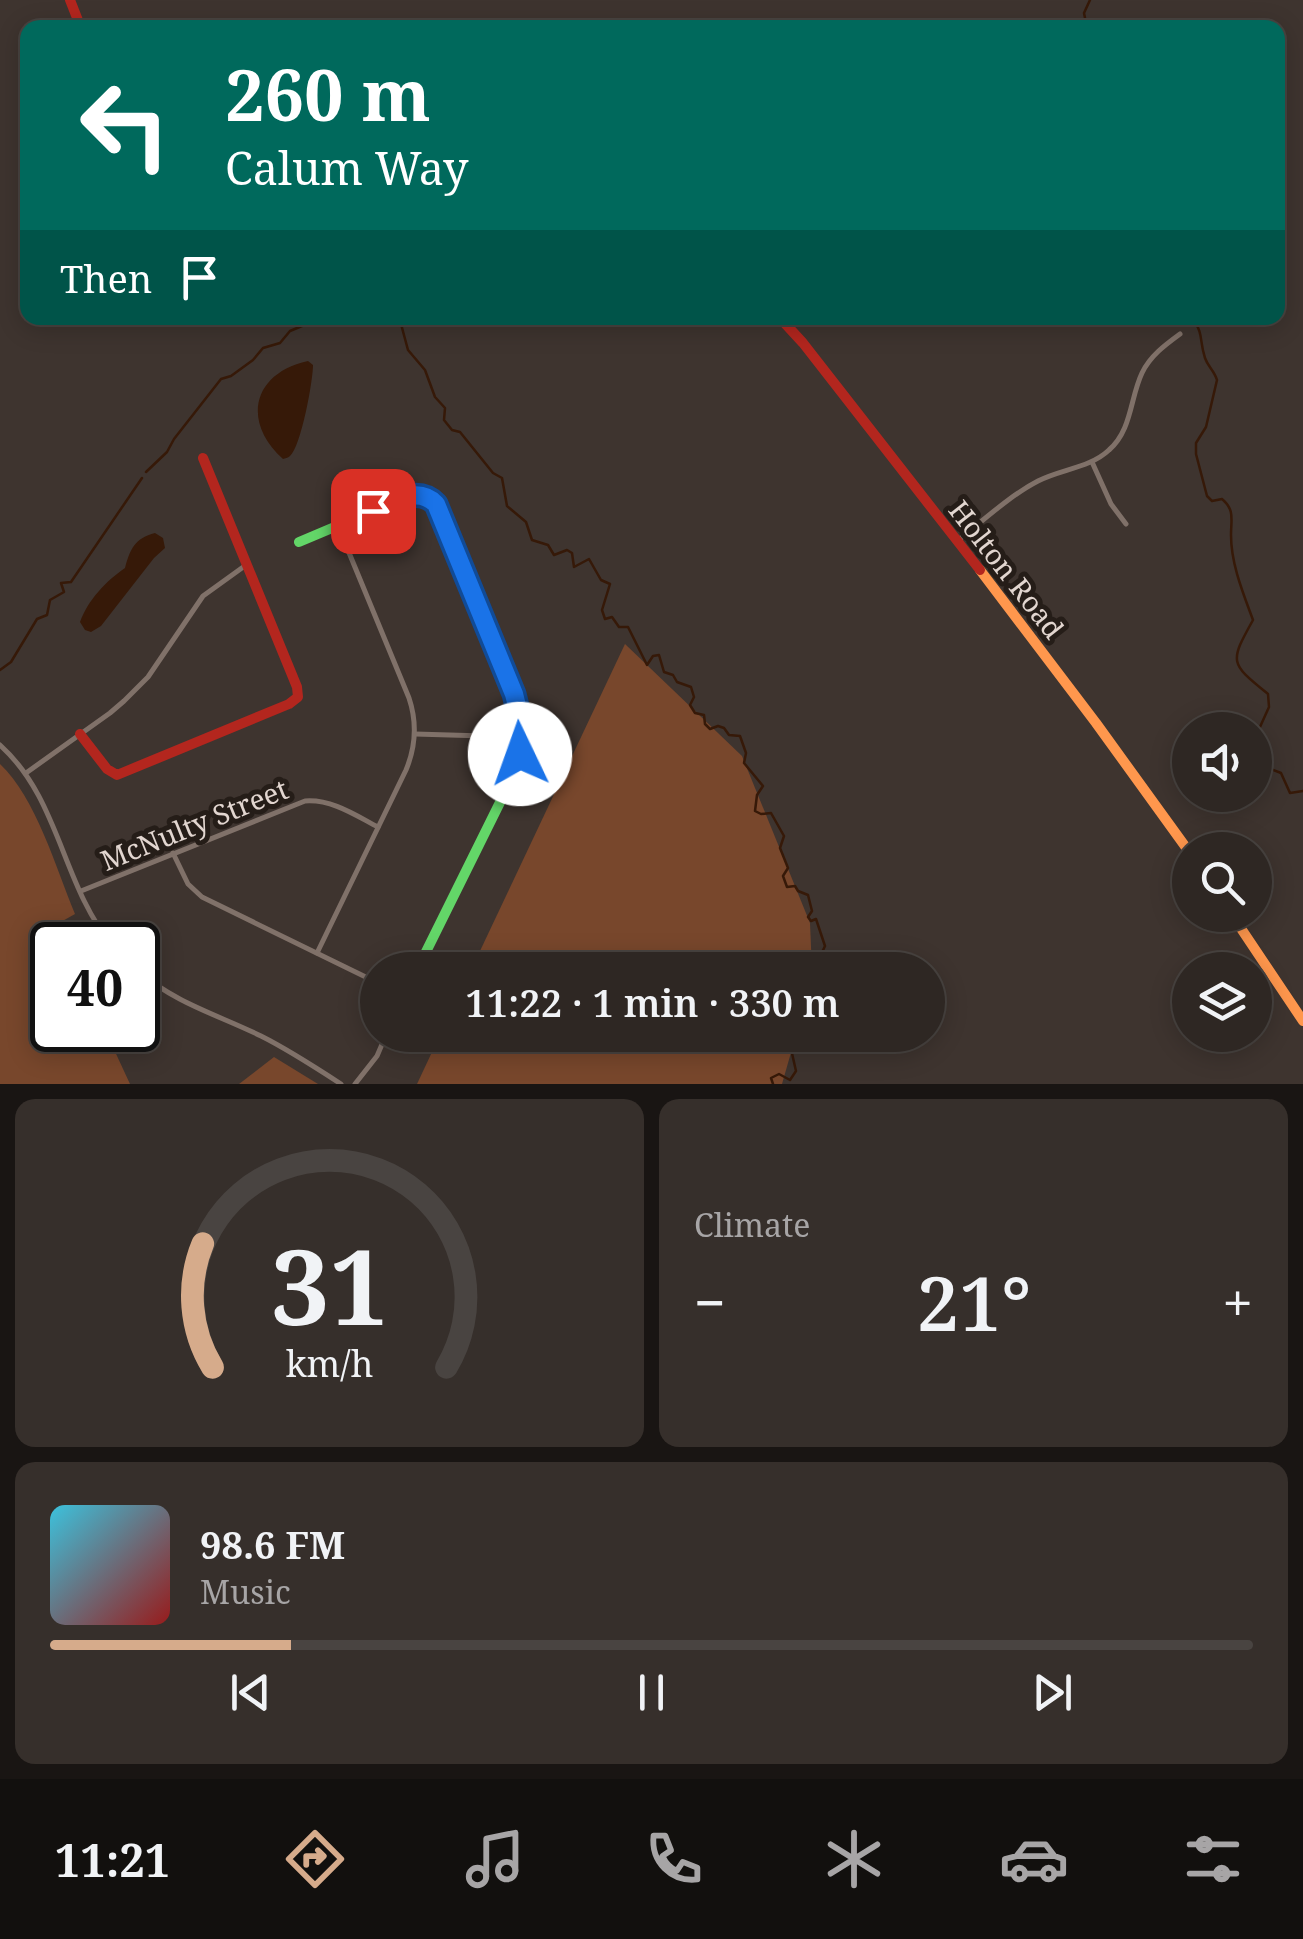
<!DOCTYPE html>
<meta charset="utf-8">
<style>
:root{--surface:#2e2723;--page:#362f2b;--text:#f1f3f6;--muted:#a7a5a6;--line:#494441;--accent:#d6ab8b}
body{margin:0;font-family:"Noto Serif",serif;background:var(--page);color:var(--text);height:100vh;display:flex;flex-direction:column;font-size:38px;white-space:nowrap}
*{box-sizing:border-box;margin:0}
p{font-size:32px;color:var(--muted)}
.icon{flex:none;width:55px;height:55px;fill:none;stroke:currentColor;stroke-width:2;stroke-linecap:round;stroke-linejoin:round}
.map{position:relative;height:1084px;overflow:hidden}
.panel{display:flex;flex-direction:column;gap:15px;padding:15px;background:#191513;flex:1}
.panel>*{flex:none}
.banner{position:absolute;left:20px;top:20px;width:1265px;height:305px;border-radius:20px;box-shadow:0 5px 25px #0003,0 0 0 2px var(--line);background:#00695c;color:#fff;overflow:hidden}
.tools{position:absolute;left:1172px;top:712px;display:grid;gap:20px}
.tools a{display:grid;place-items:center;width:100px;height:100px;border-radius:50%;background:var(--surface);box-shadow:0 5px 25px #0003,0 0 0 2px var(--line);font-size:50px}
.speed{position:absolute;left:30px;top:922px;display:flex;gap:20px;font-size:50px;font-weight:700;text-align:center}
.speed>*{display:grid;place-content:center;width:130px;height:130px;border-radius:50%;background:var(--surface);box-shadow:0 5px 25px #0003,0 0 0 2px var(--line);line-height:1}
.speed .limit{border:5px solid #111;border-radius:15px;background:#fff;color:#111}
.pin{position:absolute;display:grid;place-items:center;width:85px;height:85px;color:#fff;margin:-42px;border-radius:20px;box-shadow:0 5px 15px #0006}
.me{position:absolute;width:110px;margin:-55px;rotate:357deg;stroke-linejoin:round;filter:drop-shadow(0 0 8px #0008)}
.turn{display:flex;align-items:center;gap:35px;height:210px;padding:0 40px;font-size:45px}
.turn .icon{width:130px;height:130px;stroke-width:2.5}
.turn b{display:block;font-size:70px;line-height:85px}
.then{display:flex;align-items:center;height:95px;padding:0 40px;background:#0003;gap:20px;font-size:38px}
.big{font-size:75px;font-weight:600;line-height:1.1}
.panel .card{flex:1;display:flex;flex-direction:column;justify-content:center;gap:15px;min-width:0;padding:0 35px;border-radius:20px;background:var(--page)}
.panel .dial{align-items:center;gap:0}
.dial svg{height:260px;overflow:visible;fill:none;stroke:var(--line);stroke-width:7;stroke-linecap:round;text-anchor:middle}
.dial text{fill:var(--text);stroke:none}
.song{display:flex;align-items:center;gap:30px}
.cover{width:120px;height:120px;border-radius:15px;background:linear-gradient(135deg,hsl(190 70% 55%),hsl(0 70% 35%))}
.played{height:10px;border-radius:5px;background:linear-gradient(90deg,var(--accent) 20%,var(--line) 20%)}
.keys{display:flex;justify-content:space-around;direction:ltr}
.heat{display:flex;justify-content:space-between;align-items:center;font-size:55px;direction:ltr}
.panel .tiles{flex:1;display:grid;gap:15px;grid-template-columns:1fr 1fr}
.card:last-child{grid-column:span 2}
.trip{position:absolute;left:360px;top:952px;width:585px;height:100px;border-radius:50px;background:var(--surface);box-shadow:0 5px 25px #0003,0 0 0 2px var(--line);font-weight:600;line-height:100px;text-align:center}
.tab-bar{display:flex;height:160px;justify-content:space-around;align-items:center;background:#12100e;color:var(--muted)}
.tab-bar .icon{width:70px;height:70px}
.tab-bar .selected{color:var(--accent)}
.tab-bar b{font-size:45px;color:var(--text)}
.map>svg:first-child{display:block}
.green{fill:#78472c}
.water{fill:#361908}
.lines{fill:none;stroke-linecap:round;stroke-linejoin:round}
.stream{stroke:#361908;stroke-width:2.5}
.street{stroke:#807169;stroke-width:5}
.fast{stroke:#63d668;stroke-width:10}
.slow{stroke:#ff974d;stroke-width:10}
.jam{stroke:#b3261e;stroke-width:10}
.route-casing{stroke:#114b97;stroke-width:25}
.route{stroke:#1a73e8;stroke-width:18}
.labels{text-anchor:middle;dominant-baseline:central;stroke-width:10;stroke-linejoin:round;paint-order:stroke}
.street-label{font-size:28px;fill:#e2d6d0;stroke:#251d18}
</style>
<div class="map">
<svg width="1303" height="1084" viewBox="0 0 1303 1084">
<rect width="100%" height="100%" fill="#3e342f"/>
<!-- green -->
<g class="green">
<polygon points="625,644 742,756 810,923 812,970 471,970"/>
<path d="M 0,764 C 36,798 56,868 75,914 L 59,923 L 64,945 L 52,945 L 52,1030 L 105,1030 L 130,1084 L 0,1084 Z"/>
<polygon points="440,1035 796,1035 782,1084 417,1084"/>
<polygon points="274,1057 318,1084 239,1084"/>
</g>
<!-- water -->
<g class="water">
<path d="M 308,361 L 313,365 C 313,381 301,447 290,456 C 288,458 285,458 283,459 C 241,421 253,373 308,361 Z"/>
<path d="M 155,533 L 163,538 L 165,548 L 154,558 L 101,626 L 91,632 L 85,630 L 80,622 C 88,600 106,581 125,568 C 130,549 135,538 155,533 Z"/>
</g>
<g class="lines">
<!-- stream -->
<g class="stream">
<polyline points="1087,28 1084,13 1090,0"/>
<polyline points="396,318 401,324 408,350 425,370 435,397 445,408 444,420 452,430 460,432 493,473 502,478 507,506 526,522 532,540 548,545 554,555 567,550 572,553 574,567 589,559 601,580 610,584 602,610 605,619 612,617 619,627 628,627 647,665 653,656 659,655 664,672 673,675 677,682 691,687 694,697 690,705 695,713 704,715 705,724 710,729 718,726 724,728 729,735 740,736 746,753 744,763 763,786 757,795 755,811 761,814 771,813 784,836 780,848 788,868 783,876 787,887 795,886 798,891 808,895 812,911 808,917 811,921 816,919 825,946 817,963 820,966 818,970"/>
<path d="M 1193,318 C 1204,336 1199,339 1205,358 C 1208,367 1214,370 1217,380 L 1206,427 L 1196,443 L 1196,454 L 1207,496 L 1212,501 L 1222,499 C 1235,510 1231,519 1231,535 C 1231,564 1243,593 1253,620 C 1229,663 1230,663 1268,694 L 1269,707 L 1255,738"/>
<polyline points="146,472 167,452 174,439 221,379 231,376 253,360 263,348 280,343 290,331 321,318"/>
<polyline points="0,670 11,662 37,619 47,615 50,600 64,592 61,583 71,582 142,478"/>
<polyline points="1255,763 1281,773 1290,793 1303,791"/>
<polyline points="773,1084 771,1078 779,1074 790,1080 796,1071 791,1049 795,1035"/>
</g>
<!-- street -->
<g class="street">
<polyline points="1092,462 1111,504 1126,524"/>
<path d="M 957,541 C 983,521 1009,496 1038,481 C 1061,469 1090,468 1109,450 C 1132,430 1130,398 1142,373 C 1150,356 1165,345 1180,334"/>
<polyline points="415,734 522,737"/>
<path d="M 0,745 C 60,799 62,885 112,945"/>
<polyline points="26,773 110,713 124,701 148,677 203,596 246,565"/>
<polyline points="173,853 188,884 202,897 378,983"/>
<path d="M 81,891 L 305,801 C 332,799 355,815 378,827"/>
<path d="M 317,953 L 406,770 C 416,746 417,722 409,698 L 338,526"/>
<path d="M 138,971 C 177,1004 216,1014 261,1036 C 289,1050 315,1067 341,1084"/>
<polyline points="355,1084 377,1056 386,1035"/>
</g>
<!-- fast -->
<path class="fast" d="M 299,542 L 408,496 C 424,493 429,498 438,510 L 517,703 L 522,737 L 516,770 L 417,970"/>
<!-- slow -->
<g class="slow">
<polyline points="980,570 1096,723 1190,853"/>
<polyline points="1232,915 1303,1021"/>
</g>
<!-- jam -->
<g class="jam">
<polyline points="70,0 81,28"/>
<polyline points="233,318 262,322 292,318"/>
<polyline points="780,318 803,343 980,570"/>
<polyline points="80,734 107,769 117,775 289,704 298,697 297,687 203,458"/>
</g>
</g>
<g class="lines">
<!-- route casing -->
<g class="route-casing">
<path id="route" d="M 373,511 C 394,502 417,485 436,504 L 514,694 L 521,722 L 520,754"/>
</g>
<!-- route -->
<use href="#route" class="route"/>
</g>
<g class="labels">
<!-- street labels -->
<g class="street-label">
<text transform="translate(1007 569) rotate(52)">Holton Road</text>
<text transform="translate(194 824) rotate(-22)">McNulty Street</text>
</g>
</g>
</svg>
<div class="tools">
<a><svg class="icon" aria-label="sound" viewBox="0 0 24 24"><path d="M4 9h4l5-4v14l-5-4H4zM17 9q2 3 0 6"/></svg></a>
<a><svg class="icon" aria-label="search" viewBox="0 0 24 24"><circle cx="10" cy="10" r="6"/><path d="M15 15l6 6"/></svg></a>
<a><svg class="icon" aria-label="layers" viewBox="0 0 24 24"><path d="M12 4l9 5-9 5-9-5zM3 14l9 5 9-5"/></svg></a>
</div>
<div class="speed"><div class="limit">40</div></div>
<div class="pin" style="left:373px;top:511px;background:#d93025"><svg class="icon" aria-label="arrive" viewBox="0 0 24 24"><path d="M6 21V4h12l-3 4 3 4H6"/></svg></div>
<svg class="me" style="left:520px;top:754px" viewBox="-20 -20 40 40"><circle r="19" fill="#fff"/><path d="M0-13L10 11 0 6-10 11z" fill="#1a73e8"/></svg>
<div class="trip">11:22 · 1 min · 330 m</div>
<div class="banner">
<div class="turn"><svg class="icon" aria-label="left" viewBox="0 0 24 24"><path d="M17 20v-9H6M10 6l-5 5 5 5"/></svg><div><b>260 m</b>Calum Way</div></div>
<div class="then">Then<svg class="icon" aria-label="arrive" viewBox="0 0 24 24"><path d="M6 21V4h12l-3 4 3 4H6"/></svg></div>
</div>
</div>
<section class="panel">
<div class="tiles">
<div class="card dial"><svg viewBox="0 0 100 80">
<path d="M14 69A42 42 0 1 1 86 69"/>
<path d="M14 69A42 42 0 0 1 11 31" stroke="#d6ab8b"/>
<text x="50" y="56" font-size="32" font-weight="700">31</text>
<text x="50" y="72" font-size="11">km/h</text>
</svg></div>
<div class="card"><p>Climate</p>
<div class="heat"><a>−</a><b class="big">21°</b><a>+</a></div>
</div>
<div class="card">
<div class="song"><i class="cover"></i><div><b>98.6 FM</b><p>Music</p></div></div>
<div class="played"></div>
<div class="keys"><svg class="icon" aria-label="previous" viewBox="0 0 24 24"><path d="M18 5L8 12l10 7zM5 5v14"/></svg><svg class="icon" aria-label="pause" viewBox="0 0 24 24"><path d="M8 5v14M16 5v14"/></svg><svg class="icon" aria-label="next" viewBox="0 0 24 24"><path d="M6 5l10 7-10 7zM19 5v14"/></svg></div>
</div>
</div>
</section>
<nav class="tab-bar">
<b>11:21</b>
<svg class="icon selected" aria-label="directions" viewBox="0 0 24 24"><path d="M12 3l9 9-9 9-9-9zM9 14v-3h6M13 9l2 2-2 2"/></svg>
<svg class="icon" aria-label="music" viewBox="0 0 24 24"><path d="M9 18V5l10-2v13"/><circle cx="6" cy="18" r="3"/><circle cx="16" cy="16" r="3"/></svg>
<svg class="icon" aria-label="phone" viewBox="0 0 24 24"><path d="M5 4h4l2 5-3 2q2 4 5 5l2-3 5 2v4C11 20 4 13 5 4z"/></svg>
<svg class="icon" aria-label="climate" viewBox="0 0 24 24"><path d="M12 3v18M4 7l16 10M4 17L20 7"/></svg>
<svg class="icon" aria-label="car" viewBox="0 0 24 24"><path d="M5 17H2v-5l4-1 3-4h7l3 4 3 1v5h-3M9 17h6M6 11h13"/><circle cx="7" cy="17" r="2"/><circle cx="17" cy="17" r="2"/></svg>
<svg class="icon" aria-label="filters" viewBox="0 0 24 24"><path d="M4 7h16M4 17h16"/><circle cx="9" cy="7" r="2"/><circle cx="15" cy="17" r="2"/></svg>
</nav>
